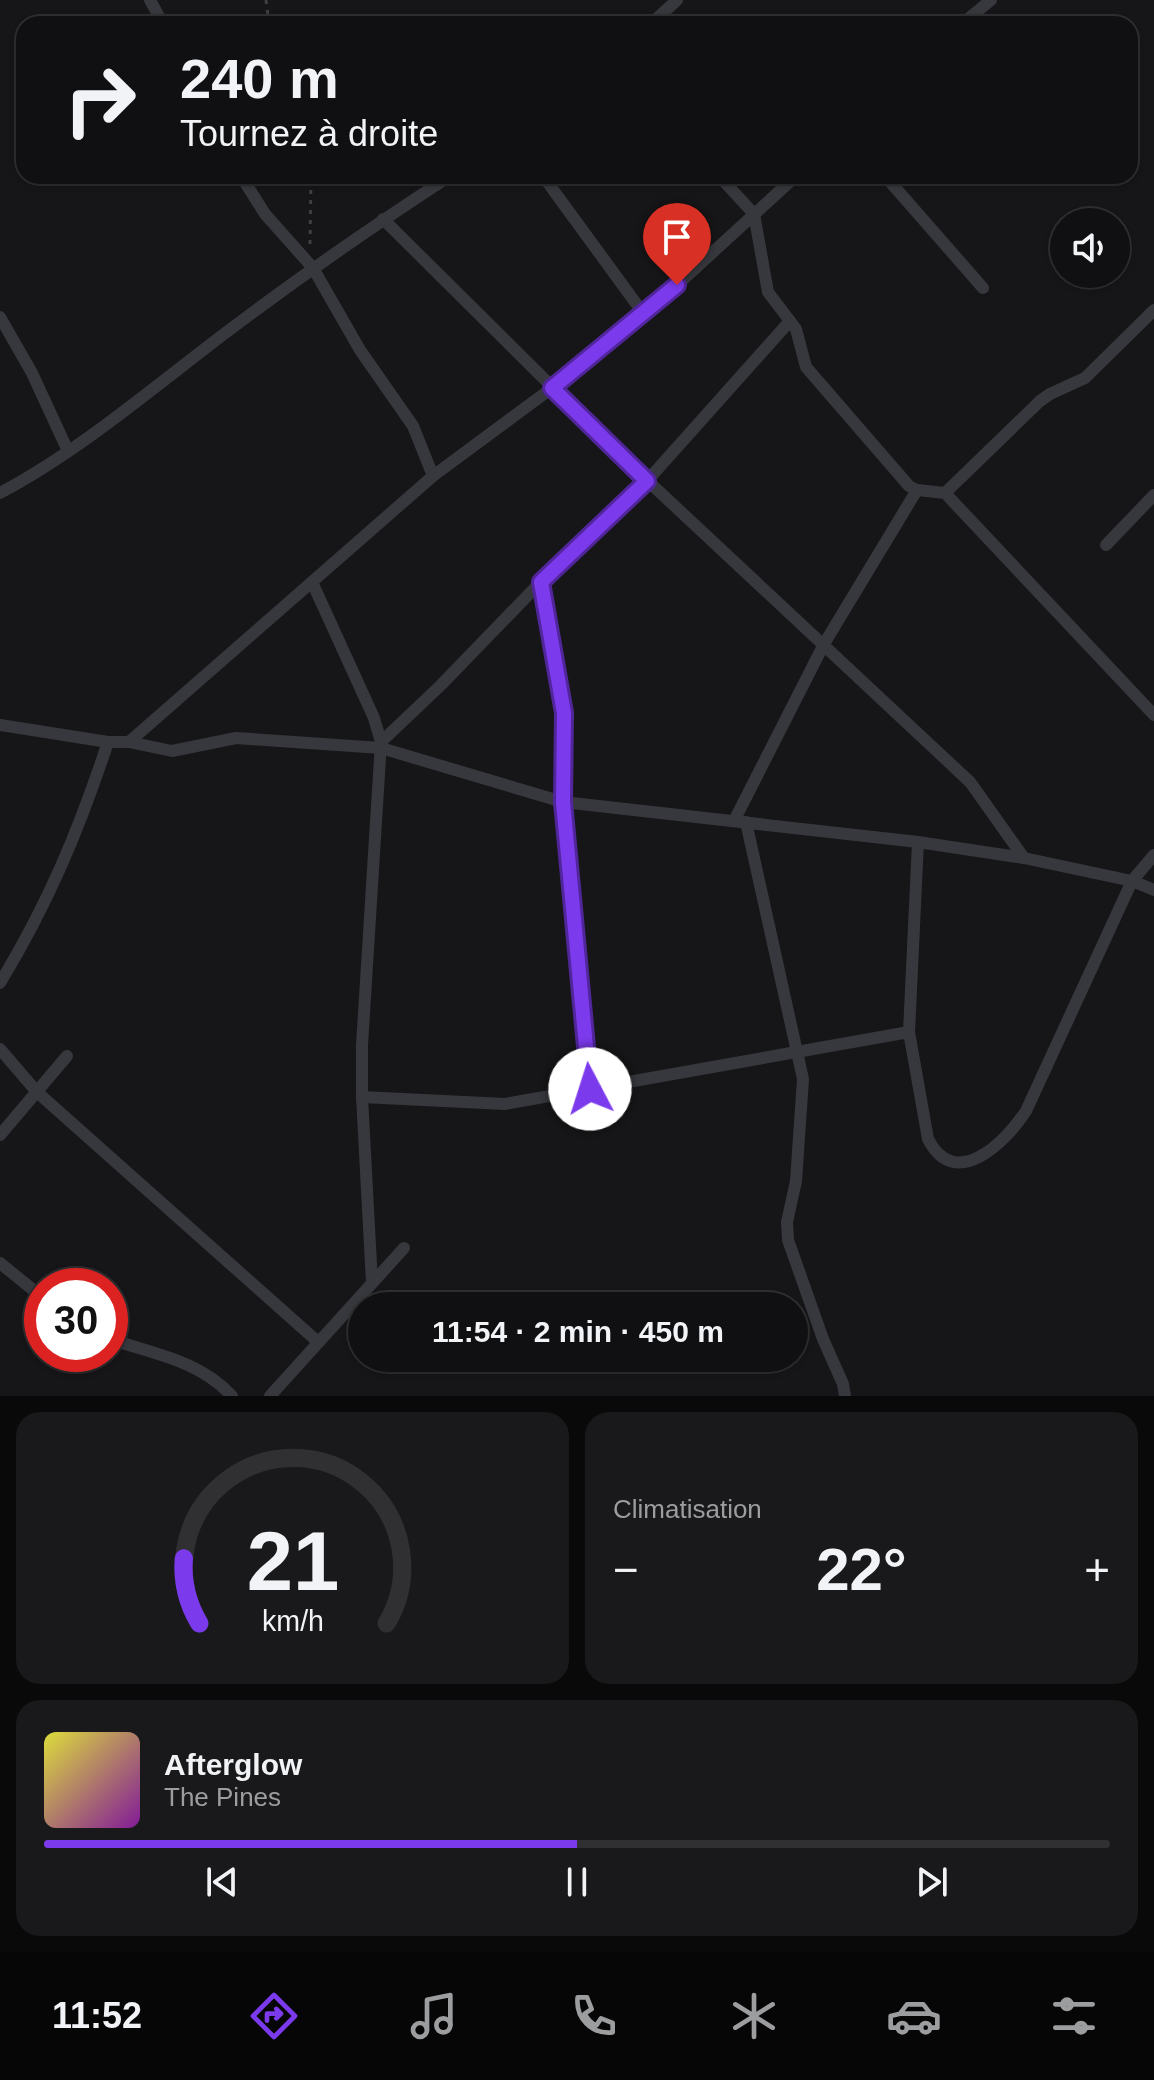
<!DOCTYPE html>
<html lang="fr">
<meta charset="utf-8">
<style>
:root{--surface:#101012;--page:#19191b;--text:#f1f3f6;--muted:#9c9d9f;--line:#303032;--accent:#7c3aed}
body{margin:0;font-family:Helvetica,sans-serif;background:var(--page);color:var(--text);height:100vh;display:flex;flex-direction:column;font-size:30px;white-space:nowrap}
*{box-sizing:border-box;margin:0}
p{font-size:26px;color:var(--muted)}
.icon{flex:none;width:44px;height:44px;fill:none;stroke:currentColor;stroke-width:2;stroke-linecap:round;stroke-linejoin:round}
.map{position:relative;height:1396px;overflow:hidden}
.sheet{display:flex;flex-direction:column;gap:16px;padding:16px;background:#09090a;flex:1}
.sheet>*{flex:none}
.top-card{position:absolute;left:16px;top:16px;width:1122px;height:168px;border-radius:24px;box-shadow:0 2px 6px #0004,0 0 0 2px var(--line);background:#101012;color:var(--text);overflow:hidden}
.controls{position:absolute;left:1050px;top:208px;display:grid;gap:16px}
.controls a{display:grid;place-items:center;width:80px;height:80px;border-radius:50%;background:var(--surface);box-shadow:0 2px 6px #0004,0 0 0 2px var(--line);font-size:40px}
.speed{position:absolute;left:24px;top:1268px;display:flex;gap:16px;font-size:40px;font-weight:700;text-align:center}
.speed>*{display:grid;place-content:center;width:104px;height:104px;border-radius:50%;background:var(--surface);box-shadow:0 2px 6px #0004,0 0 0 2px var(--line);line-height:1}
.speed .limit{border:12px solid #d22;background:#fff;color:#111}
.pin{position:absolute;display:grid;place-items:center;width:68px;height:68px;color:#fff;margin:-82px -34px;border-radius:50% 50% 50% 0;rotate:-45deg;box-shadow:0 0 8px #0007}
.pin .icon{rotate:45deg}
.me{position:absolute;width:88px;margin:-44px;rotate:355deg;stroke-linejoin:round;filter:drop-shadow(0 0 6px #0008)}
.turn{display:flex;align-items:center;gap:28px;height:168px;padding:0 32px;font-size:36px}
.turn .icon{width:104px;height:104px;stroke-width:2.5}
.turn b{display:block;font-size:56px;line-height:68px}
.big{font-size:60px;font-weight:600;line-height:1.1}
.sheet .card{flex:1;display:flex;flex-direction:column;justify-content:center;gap:12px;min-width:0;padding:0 28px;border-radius:24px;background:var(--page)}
.sheet .dial{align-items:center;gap:0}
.dial svg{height:208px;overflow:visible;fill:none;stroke:var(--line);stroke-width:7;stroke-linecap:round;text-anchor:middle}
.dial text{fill:var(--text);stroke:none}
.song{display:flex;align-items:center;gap:24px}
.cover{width:96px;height:96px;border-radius:12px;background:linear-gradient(135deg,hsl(60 70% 55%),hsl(290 70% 35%))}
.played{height:8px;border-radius:4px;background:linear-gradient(90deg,var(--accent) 50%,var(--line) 50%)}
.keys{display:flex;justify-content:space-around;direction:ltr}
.heat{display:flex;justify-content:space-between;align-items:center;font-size:44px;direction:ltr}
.sheet .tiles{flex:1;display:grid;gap:16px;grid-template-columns:1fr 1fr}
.card:last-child{grid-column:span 2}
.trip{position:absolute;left:348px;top:1292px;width:460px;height:80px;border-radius:40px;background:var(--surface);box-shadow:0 2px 6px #0004,0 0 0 2px var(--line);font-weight:600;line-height:80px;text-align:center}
.tab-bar{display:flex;height:128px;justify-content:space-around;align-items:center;background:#060607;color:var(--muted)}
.tab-bar .icon{width:56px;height:56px}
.tab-bar .active{color:var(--accent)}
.tab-bar b{font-size:36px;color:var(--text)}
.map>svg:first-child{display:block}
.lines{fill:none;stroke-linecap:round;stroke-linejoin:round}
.path{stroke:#3d3f44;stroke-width:3;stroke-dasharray:4 6;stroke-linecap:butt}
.minor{stroke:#37383d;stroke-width:12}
.route-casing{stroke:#51269a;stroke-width:20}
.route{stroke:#7c3aed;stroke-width:14}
</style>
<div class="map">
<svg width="1154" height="1396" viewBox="0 0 1154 1396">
<rect width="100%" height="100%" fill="#161618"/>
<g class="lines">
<!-- path -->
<g class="path">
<polyline points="266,0 269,24"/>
<polyline points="310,244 311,176"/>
</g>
<!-- minor -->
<g class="minor">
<polyline points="150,0 163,24"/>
<polyline points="651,24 677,0"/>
<polyline points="962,24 991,0"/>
<polyline points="241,176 265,214 313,268 360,350 413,426 433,476"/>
<polyline points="543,176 643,313"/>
<polyline points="719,176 754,214 768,292 796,329 806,367 909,486 917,490 945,493 1154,715"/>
<polyline points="885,176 983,288"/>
<polyline points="383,219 635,469 970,782 1024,858"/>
<polyline points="0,317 32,373 68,451"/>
<path d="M 0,493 C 78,452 154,387 224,334 C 298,278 373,226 450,176"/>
<polyline points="945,493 1040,401 1050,394 1085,378 1154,310"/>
<polyline points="1106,545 1154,495"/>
<polyline points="312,582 374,718 381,742 362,1045 362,1097 372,1283"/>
<polyline points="541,582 564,713 563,802 590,1089 586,1094"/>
<polyline points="0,725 108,742 129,742 172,751 236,738 381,748 563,802 918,842 1024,858 1132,881 1154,890"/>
<polyline points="129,742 433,476 552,388 677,285 796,176"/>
<polyline points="381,742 441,685 562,560 647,481 790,321"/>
<polyline points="734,821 824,644 917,490"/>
<polyline points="746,822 803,1079 796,1181 787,1222 788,1240 823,1339 843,1384 845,1396"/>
<path d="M 918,842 L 909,1032 L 928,1139 C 955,1192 1005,1143 1026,1111 L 1132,881 L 1154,855"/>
<path d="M 0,983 C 48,904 79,830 108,742"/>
<polyline points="0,1049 37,1092 318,1342"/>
<polyline points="362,1097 505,1104 909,1032"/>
<polyline points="0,1135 67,1056"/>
<polyline points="0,1263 42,1297"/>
<path d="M 110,1339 C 154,1354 199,1360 232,1396"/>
<polyline points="270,1396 404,1248"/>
</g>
</g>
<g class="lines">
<!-- route casing -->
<g class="route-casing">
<polyline id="route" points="590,1089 563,802 564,713 541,582 647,481 552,388 677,285"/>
</g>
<!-- route -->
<use href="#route" class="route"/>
</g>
</svg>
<div class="controls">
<a><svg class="icon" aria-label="sound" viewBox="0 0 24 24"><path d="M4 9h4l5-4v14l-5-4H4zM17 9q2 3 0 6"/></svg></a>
</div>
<div class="speed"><div class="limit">30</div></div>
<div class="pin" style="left:677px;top:285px;background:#d93025"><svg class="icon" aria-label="arrive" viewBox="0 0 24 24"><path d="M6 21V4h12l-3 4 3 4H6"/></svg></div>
<svg class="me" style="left:590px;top:1089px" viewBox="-20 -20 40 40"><circle r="19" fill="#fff"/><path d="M0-13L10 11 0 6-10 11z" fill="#7c3aed"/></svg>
<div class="trip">11:54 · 2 min · 450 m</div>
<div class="top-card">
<div class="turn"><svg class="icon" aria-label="right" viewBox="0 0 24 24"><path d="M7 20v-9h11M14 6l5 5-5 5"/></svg><div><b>240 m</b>Tournez à droite</div></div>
</div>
</div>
<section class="sheet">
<div class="tiles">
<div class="card dial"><svg viewBox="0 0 100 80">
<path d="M14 69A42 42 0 1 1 86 69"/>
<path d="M14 69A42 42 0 0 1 8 44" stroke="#7c3aed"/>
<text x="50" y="56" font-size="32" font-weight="700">21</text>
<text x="50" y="72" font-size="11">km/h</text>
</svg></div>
<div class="card"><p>Climatisation</p>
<div class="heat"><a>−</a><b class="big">22°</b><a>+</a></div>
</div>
<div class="card">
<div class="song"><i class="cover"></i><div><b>Afterglow</b><p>The Pines</p></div></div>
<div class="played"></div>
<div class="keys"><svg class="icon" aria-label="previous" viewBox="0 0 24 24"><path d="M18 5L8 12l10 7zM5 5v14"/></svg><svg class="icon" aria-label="pause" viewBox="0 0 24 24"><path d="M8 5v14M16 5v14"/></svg><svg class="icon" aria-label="next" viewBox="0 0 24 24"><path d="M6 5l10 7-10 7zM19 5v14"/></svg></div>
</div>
</div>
</section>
<nav class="tab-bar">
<b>11:52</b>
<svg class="icon active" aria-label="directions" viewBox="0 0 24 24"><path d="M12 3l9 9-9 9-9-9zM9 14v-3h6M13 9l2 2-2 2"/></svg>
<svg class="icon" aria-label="music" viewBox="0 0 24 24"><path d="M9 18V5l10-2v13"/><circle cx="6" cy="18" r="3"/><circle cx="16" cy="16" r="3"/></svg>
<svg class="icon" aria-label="phone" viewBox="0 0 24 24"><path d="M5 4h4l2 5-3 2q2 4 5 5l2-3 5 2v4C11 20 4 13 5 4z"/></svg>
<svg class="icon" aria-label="climate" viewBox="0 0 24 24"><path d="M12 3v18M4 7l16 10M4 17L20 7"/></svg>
<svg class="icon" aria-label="car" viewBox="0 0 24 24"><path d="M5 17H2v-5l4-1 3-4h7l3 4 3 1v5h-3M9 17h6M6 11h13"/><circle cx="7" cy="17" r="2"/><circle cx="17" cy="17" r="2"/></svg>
<svg class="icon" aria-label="filters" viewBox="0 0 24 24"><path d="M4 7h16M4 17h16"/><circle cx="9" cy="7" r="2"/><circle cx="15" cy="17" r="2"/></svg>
</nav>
